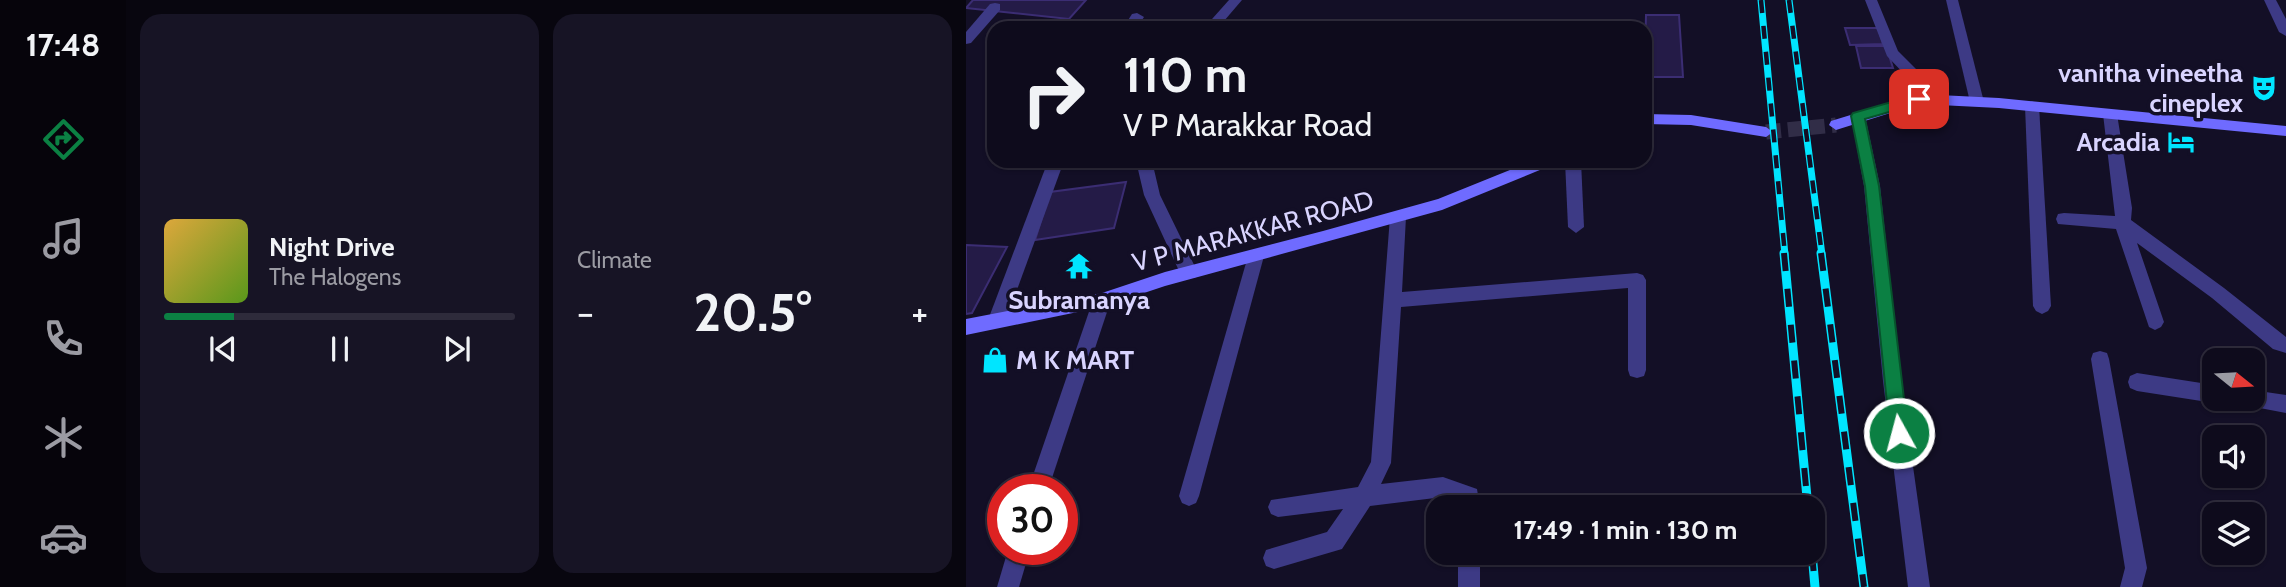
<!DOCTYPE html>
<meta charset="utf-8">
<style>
:root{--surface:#0e0b1c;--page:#171425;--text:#f1f3f6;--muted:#9b9ba3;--line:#2e2b3b;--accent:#0b8043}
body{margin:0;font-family:Cabin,sans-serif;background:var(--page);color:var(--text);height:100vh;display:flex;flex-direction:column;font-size:26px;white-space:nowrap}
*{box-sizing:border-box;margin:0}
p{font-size:23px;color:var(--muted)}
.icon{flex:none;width:38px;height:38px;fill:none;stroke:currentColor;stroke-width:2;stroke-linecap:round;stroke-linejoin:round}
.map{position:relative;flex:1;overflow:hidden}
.panel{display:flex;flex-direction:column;gap:14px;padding:14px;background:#08060f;width:840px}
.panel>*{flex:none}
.hud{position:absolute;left:21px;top:21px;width:665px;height:147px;border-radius:21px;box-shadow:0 2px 5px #0004,0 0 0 2px var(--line);background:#0e0b1c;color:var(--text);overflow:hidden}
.needle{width:46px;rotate:108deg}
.tools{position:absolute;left:1236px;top:348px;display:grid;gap:14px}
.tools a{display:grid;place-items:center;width:63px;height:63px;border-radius:14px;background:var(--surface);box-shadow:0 2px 5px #0004,0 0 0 2px var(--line);font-size:35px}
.speed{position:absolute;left:21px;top:474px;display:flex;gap:14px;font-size:35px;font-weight:700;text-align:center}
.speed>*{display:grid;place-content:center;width:91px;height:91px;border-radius:50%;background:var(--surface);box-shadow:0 2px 5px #0004,0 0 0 2px var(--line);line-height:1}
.speed .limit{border:10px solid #d22;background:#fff;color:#111}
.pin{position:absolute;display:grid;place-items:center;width:60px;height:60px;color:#fff;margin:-30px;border-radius:14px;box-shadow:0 4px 10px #0006}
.me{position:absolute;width:77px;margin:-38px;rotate:353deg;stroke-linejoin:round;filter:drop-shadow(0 0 5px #0008)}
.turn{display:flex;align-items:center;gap:24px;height:147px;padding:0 21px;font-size:32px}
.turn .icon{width:91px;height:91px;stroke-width:2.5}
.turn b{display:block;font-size:49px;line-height:60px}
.big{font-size:52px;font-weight:700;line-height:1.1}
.panel .widget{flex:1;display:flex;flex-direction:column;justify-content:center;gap:10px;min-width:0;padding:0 24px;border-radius:21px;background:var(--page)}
.song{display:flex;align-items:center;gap:21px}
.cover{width:84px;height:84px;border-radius:10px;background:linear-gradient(135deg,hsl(40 70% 55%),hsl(90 70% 35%))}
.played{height:7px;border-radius:4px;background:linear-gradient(90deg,var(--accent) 20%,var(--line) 20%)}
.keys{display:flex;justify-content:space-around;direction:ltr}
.heat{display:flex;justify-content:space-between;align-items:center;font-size:38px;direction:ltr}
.panel .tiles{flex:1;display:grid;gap:14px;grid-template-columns:repeat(2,1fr)}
.trip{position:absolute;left:460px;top:495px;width:399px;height:70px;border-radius:21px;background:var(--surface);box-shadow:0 2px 5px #0004,0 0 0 2px var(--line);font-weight:700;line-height:70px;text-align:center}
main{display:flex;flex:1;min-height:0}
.tab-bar{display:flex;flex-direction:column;width:126px;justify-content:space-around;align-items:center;background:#06040b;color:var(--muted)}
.tab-bar .icon{width:49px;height:49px}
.tab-bar .on{color:var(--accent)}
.tab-bar b{font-size:32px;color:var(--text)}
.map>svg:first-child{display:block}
.building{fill:#241b47;stroke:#3b2d73;stroke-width:2}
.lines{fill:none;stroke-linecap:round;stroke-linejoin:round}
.secondary-tunnel{stroke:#312d47;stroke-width:15;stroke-dasharray:15 7;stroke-linecap:butt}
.street{fill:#3d3a85;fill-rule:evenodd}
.secondary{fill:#6f6bff;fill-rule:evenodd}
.rail-far1-casing{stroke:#00e5ff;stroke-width:7}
.rail-casing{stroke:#00e5ff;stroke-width:9}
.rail-far1{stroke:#130f26;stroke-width:4.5;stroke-dasharray:13;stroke-linecap:butt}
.rail{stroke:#130f26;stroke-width:6;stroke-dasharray:18;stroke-linecap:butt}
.route{fill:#0b8043;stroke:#07532c;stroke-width:2}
.labels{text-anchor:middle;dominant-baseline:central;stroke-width:7;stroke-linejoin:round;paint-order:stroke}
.poi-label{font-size:26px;font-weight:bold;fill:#d9d4ff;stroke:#130f26;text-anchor:end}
.street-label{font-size:26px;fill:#d9d4ff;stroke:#130f26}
</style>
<main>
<nav class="tab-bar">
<b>17:48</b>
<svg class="icon on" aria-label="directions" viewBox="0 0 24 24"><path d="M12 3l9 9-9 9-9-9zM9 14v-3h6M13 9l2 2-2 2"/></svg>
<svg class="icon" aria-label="music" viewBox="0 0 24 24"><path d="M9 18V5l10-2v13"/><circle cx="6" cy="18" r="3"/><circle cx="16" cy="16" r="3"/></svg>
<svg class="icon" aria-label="phone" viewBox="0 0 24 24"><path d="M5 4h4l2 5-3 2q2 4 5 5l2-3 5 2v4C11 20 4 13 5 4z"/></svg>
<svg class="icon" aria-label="climate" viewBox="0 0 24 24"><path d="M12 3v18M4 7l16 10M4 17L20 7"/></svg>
<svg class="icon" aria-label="car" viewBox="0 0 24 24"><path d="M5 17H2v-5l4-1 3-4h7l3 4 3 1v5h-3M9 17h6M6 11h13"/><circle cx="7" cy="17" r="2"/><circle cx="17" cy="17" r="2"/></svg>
</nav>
<section class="panel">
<div class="tiles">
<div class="widget">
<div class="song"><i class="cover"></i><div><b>Night Drive</b><p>The Halogens</p></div></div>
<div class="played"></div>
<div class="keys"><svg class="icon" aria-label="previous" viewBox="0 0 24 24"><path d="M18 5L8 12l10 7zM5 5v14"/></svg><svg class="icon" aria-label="pause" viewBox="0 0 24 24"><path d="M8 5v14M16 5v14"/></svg><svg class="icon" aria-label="next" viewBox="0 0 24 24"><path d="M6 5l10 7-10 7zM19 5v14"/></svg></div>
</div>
<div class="widget"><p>Climate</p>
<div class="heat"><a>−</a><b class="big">20.5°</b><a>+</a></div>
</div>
</div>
</section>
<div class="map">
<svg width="1320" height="587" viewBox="0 0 1320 587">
<rect width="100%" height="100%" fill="#130f26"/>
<!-- building -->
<g class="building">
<polygon points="7,0 120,0 103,19 0,8"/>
<polygon points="680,15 713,15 717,77 684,77 684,55 679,55"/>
<polygon points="879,28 912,28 917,44 884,45"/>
<polygon points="890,46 920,46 927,68 895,68"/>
<polygon points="160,182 148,228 69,240 84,192"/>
<polygon points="0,245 41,247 6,313 0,314"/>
</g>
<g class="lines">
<!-- secondary-tunnel -->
<polyline class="secondary-tunnel" points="800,132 870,125"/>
<!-- street -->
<g class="street">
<polygon points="263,0 276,0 252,28 238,28"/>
<polygon points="899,0 911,0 932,51 976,95 976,103 966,103 921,56"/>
<polygon points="980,0 992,0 1018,102 1016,106 1006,106 1004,102"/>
<polygon points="1298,0 1310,0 1320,19 1320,36 1313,32"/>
<polygon points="29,3 34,4 34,10 5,43 0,44 0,32 24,4"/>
<polygon points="171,13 178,17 171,28 157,28 166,14"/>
<polygon points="1066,101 1073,106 1085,306 1082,311 1076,314 1070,311 1067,306 1059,106"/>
<polygon points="1144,109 1151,114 1166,208 1165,220 1258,288 1320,337 1320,353 1307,349 1246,298 1171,243 1198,322 1195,327 1189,330 1183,327 1150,229 1092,224 1090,219 1092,214 1098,213 1149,216 1137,114"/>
<polygon points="892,111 899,116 914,186 935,381 964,587 942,587 917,381 898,186 885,116"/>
<polygon points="82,161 98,161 40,320 37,325 31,328 25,325 22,320"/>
<polygon points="170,161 186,161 194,195 232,273 229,278 217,278 214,273 178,195"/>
<polygon points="599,161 615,161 618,227 610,233 602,227"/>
<polygon points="432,211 440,217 436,292 671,273 677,275 680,280 680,370 678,376 671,378 664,376 662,370 662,288 435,307 425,463 415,484 477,477 511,489 514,508 494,508 494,503 477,497 404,506 376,549 308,569 300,566 297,558 300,550 361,532 377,509 312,517 305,514 302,507 305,500 392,487 405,462 424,217"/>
<polygon points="290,249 296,251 298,256 233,496 230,503 223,506 216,503 213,496 282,256 284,251"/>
<polygon points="136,293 142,295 145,300 82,490 62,490 127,300 130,295"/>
<polygon points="1134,351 1141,353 1143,359 1181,568 1176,587 1154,587 1159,568 1125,359 1127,353"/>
<polygon points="1171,373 1248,385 1248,399 1255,399 1248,403 1171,391 1164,388 1162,382 1164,376"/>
<polygon points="1286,390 1320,395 1320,413 1278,405 1275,399 1286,399"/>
<polygon points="42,550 64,550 53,587 31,587"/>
<rect x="492" y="553" width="22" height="34"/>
</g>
<!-- secondary -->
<g class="secondary">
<polygon points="953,94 1033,98 1320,126 1320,136 1033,108 953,104 870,130 863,125 865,121"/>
<polygon points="679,114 725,115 800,127 807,132 800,137 725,125 679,124"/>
<polygon points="566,161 589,161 586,165 476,210 199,286 136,307 0,335 0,319 136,293 199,272 357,231 472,199"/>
</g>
<!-- rail-far1 casing -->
<g class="rail-far1-casing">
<g id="rail-far1">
<polyline points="795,0 819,255"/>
<polyline points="823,0 856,255"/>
</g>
</g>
<!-- rail casing -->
<g class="rail-casing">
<g id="rail">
<polyline points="818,253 842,508"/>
<polyline points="855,253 898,587"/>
<polyline points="846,553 849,587"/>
</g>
</g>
<!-- rail-far1 -->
<use href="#rail-far1" class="rail-far1"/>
<!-- rail -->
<use href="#rail" class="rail"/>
</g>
<!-- route -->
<polygon class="route" points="953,94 958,96 958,102 899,119 913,186 942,433 939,439 933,441 926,439 924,433 899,186 885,116 887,113"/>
<!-- icons -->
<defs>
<g id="theatre-bare" transform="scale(2.1)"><path d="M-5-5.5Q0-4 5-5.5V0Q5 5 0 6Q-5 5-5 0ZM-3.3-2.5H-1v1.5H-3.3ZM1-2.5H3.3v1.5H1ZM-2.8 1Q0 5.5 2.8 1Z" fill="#00e5ff" stroke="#130f26" stroke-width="2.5" paint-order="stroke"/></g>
<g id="hotel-bare" transform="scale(2.1)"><path d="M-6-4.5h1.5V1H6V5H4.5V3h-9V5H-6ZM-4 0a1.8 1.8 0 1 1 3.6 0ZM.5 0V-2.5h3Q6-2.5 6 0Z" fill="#00e5ff" stroke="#130f26" stroke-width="2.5" paint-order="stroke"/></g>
<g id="temple-bare" transform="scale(2.1)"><path d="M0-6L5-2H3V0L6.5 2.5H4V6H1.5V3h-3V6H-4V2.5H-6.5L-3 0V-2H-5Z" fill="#00e5ff" stroke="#130f26" stroke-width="2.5" paint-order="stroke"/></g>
<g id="shop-bare" transform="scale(2.1)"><path d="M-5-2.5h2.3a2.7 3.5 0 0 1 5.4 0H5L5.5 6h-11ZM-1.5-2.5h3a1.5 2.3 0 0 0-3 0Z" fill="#00e5ff" stroke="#130f26" stroke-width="2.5" paint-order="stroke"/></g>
</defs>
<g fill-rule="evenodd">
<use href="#theatre-bare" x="1298" y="88"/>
<use href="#hotel-bare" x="1215" y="142"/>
<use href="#temple-bare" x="113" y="266"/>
<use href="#shop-bare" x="29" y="360"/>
</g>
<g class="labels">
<!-- poi labels -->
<g class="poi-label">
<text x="1277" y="73">vanitha vineetha<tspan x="1277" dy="30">cineplex</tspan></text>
<text x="1194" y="142">Arcadia</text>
<text x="113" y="300" text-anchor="middle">Subramanya</text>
<text x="50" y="360" text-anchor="start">M K MART</text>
</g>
<!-- street labels -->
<g class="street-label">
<text transform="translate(287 231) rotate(-15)">V P MARAKKAR ROAD</text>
</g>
</g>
</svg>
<div class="tools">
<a><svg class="needle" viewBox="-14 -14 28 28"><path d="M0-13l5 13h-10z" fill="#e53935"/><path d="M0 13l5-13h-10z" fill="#9b9ba3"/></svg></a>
<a><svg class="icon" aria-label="sound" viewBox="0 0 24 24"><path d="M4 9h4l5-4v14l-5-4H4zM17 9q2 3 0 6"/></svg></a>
<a><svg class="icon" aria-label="layers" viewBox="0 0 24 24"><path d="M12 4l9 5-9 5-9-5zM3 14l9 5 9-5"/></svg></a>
</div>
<div class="speed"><div class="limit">30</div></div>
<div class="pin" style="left:953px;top:99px;background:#d93025"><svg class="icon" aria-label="arrive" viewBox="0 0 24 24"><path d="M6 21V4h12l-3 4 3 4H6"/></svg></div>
<svg class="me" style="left:933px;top:433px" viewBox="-20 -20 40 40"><circle r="17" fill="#0b8043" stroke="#fff" stroke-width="3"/><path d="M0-11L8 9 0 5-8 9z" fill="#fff"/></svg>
<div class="trip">17:49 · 1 min · 130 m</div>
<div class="hud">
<div class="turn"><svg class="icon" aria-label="right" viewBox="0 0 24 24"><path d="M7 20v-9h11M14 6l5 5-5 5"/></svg><div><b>110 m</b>V P Marakkar Road</div></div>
</div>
</div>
</main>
